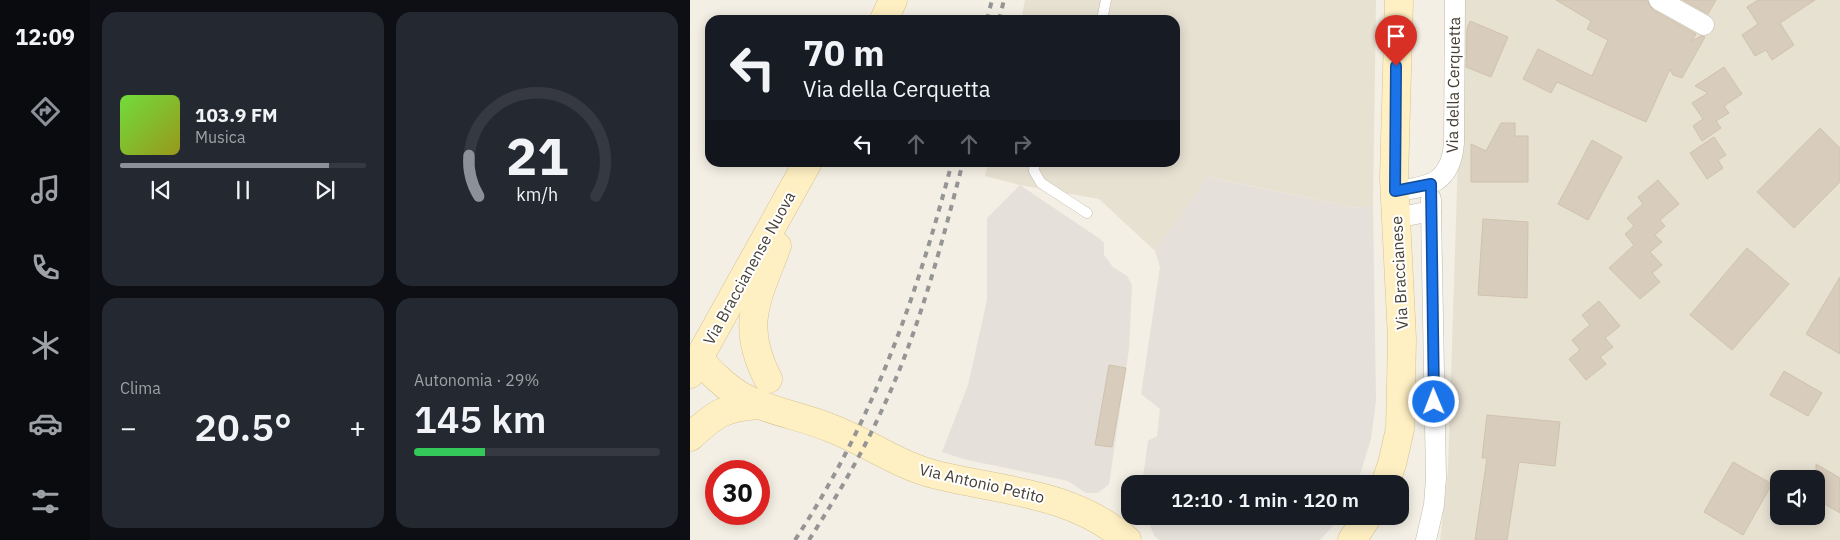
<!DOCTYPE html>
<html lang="it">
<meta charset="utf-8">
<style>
:root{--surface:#171b24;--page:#242831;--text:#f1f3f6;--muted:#9ea1a6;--line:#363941;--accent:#8c9099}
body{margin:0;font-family:"IBM Plex Sans",sans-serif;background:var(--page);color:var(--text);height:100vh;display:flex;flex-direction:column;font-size:19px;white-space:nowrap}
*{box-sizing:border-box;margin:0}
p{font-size:16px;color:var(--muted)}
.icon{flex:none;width:28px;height:28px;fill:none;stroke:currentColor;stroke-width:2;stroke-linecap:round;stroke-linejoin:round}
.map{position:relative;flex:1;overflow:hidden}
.side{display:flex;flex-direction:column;gap:12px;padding:12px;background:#0d0f14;width:600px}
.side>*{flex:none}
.hud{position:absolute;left:15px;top:15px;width:475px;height:152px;border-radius:15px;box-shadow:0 2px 12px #0003;background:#171b24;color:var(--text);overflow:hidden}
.tools{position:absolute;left:1080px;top:470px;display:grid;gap:10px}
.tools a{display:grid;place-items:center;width:55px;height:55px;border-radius:10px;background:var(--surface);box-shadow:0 2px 12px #0003;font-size:25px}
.speed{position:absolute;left:15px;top:460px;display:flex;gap:10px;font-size:25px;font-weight:700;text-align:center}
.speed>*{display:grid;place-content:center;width:65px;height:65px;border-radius:50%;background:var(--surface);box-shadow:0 2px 12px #0003;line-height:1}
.speed .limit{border:8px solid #d22;background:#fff;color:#111}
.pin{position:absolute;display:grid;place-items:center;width:42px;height:42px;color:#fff;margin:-51px -21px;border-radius:50% 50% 50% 0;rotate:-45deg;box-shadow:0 0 5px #0007}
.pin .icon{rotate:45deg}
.me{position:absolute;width:55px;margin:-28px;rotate:359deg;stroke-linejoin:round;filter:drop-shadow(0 0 4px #0008)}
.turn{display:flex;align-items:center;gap:18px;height:105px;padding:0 15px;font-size:22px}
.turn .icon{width:65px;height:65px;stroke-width:2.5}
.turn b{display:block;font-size:35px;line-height:42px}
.lanes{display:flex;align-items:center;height:48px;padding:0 15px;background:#0003;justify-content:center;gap:25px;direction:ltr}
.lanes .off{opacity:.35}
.big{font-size:38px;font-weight:600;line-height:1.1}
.side .widget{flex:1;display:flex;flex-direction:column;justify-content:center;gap:8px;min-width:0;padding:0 18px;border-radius:15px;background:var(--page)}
.side .dial{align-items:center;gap:0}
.dial svg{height:130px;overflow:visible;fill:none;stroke:var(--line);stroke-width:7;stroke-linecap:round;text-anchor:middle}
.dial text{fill:var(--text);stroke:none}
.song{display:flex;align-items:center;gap:15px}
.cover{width:60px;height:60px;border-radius:8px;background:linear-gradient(135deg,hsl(100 70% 55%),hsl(60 70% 35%))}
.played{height:5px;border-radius:2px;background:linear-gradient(90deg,var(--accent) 85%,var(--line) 85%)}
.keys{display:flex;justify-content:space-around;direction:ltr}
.heat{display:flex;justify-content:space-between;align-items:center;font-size:28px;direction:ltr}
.charge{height:8px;border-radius:4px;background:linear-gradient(90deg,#34c759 29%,var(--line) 0)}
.side .tiles{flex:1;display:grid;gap:12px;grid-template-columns:repeat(2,1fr)}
.trip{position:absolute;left:431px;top:475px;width:288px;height:50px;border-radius:15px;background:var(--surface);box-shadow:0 2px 12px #0003;font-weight:600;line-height:50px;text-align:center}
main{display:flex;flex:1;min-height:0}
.tab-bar{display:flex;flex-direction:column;width:90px;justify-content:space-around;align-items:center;background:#090b0e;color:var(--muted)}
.tab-bar .icon{width:35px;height:35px}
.tab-bar .selected{color:var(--accent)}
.tab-bar b{font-size:22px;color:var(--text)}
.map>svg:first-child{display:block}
.residential{fill:#e7e1d2;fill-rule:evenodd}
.industrial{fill:#e5e0da}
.building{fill:#d8cdbc;stroke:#d0c2ac}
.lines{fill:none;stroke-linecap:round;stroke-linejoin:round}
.lane-casing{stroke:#c2b9aa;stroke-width:11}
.street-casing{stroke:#c2b9aa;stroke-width:21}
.secondary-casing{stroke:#d6c392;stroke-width:29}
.lane{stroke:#fff;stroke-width:10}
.street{stroke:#fff;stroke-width:20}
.secondary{stroke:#fff0c3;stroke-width:28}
.rail{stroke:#959595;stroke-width:4;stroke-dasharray:6 6;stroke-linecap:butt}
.route-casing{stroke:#114b97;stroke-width:12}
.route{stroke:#1a73e8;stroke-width:9}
.labels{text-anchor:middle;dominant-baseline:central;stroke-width:4;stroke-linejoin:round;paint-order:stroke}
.street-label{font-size:16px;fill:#463f34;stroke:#fff}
</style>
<main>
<nav class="tab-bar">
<b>12:09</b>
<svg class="icon selected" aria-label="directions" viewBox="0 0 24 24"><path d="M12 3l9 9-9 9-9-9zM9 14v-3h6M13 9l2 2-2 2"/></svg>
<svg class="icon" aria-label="music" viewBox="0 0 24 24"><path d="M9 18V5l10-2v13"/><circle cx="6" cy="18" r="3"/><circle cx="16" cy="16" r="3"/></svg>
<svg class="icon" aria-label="phone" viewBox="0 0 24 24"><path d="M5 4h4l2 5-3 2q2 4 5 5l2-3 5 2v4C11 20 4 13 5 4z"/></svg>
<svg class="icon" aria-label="climate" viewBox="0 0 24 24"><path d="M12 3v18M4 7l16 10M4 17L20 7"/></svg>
<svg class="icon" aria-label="car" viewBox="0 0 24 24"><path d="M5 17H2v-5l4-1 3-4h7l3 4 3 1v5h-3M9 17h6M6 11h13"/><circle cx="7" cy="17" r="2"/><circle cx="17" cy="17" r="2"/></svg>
<svg class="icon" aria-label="filters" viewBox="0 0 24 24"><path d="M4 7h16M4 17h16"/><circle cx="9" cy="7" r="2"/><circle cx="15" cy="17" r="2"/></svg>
</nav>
<section class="side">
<div class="tiles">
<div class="widget">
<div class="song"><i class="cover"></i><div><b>103.9 FM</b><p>Musica</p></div></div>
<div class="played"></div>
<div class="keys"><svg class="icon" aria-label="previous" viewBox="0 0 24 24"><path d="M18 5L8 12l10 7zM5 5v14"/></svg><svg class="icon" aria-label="pause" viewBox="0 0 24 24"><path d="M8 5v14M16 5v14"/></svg><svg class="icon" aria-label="next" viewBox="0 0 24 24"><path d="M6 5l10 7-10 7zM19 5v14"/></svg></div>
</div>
<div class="widget dial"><svg viewBox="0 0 100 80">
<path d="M14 69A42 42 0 1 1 86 69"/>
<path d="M14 69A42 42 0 0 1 8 44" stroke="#8c9099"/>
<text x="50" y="56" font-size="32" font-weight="700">21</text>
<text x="50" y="72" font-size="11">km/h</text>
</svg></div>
<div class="widget"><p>Clima</p>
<div class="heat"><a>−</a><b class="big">20.5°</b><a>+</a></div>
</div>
<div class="widget"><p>Autonomia · 29%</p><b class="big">145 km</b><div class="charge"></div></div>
</div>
</section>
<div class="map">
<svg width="1150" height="540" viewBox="0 0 1150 540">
<rect width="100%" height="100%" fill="#f3efe4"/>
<!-- residential -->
<g class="residential">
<polygon points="335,0 686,0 683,205 666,208 519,177 465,251 409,199 330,185 295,176 298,163 485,162 485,20 331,20"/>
<path d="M 773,0 L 1150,0 L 1150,540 L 750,540 L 758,470 ZM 1089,479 L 1126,479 L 1126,516 L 1089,516 Z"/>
</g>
<!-- industrial -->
<g class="industrial">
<polygon points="518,177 666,208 683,205 686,401 681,439 667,484 452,484 458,441 467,436 470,409 451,394 470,267 465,251"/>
<polygon points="330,185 410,239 414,243 414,255 423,267 437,276 442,285 439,349 419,484 408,493 396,493 378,481 273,459 252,452 278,385 297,300 297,218"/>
<polygon points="456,516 652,516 630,540 469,540 464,535"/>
</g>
<!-- building -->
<g class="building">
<polygon points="866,0 957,0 963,10 1006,34 1002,41 1011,36 1015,37 992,78 983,75 980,69 956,122 867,82 861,93 833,79 848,49 902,76 918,40 897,29 901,21"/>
<polygon points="993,0 1026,0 1018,14"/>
<polygon points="1068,0 1125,0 1090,23 1104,45 1082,60 1076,50 1065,56 1052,35 1068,24 1057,7"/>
<polygon points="780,21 818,37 801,77 776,67 777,29"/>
<polygon points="1034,67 1052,94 1034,106 1039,113 1026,121 1031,128 1012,141 1003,126 1013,119 1002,103 1018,93 1005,86"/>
<polygon points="811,123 825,123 825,136 838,136 838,182 781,182 781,144 796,151"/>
<polygon points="1130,128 1150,148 1150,182 1104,228 1067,192"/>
<polygon points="1024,137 1036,155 1028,160 1033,168 1017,179 1000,153"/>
<polygon points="902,140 932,157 898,220 868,204"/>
<polygon points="968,180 989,204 970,220 975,226 965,235 972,242 960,252 972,265 962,273 970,282 950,299 919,268 944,245 935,234 944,226 937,218 953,204 948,197"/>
<polygon points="793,219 838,222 837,298 788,295"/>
<polygon points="1057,248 1099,284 1042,350 1000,315"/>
<polygon points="1150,277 1150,354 1116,334"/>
<polygon points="909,301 930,326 915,338 923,347 910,357 916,364 896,380 879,359 890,350 882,340 900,325 892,315"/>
<polygon points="419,365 436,368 422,447 405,445"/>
<polygon points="1094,371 1132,393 1118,416 1080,395"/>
<polygon points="797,415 870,422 865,466 829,462 817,540 785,540 797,458 792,458"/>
<polygon points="1043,462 1082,484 1053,535 1014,512"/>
<polygon points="1126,464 1150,478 1150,513 1126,499"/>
</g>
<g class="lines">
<!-- lane casing -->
<g class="lane-casing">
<g id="lane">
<polyline points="412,20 416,0"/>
<polyline points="345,162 344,171 351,183 397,213"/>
</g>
</g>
<!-- street casing -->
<g class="street-casing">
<g id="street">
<polyline points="969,0 1014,25"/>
<path d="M 705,191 C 739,187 761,183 764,143 L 765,0"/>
<polyline points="706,218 741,211 741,199"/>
<polyline points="736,540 744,505 746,478 741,211"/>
</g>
</g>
<!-- secondary casing -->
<g class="secondary-casing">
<g id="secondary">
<polyline points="194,20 203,0"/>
<path d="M 8,358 C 21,372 34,386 51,396 C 79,412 113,416 143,429 C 179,443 209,466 247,475 C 313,491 383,493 437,540"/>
<polyline points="0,374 118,162"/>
<path d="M 78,379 C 50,325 67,299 87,246"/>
<path d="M 0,437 C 25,414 34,407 69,405"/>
<polyline points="695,484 702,464 710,429 712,339 704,178 709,0"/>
<polyline points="662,540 678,516"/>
</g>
</g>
<!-- lane -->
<use href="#lane" class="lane"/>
<!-- street -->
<use href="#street" class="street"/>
<!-- secondary -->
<use href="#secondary" class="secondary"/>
<!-- rail -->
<g class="rail">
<polyline points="297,20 302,0"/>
<polyline points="309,20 314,0"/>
<path d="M 105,540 C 182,423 227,297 262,162"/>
<path d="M 119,540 C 145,499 170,458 190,414 C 228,335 251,247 273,162"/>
</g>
</g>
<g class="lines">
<!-- route casing -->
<g class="route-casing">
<polyline id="route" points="706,66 705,191 741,184 744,402"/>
</g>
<!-- route -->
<use href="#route" class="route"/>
</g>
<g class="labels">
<!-- street labels -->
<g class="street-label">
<text transform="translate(763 85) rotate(-89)">Via della Cerquetta</text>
<text transform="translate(59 268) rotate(-61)">Via Braccianense Nuova</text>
<text transform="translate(709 273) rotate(-93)">Via Braccianese</text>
<text transform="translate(292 483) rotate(13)">Via Antonio Petito</text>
</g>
</g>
</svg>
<div class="tools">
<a><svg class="icon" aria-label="sound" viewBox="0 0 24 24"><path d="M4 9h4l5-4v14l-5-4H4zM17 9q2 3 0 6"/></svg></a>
</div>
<div class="speed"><div class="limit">30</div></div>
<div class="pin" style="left:706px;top:66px;background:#d93025"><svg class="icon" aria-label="arrive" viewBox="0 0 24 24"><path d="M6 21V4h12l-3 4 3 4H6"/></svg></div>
<svg class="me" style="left:744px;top:402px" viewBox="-20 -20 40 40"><circle r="17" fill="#1a73e8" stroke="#fff" stroke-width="3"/><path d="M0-11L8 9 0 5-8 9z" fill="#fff"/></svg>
<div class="trip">12:10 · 1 min · 120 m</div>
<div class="hud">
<div class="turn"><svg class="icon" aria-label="left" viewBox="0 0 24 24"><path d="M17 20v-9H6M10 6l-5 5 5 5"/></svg><div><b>70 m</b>Via della Cerquetta</div></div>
<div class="lanes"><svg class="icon" aria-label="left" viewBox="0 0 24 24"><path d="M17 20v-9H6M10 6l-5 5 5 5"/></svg><svg class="icon off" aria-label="ahead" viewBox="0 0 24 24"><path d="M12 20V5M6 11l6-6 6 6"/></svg><svg class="icon off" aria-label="ahead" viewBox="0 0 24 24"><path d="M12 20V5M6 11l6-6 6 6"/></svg><svg class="icon off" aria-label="right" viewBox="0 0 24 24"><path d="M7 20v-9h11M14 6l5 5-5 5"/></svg></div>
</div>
</div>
</main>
